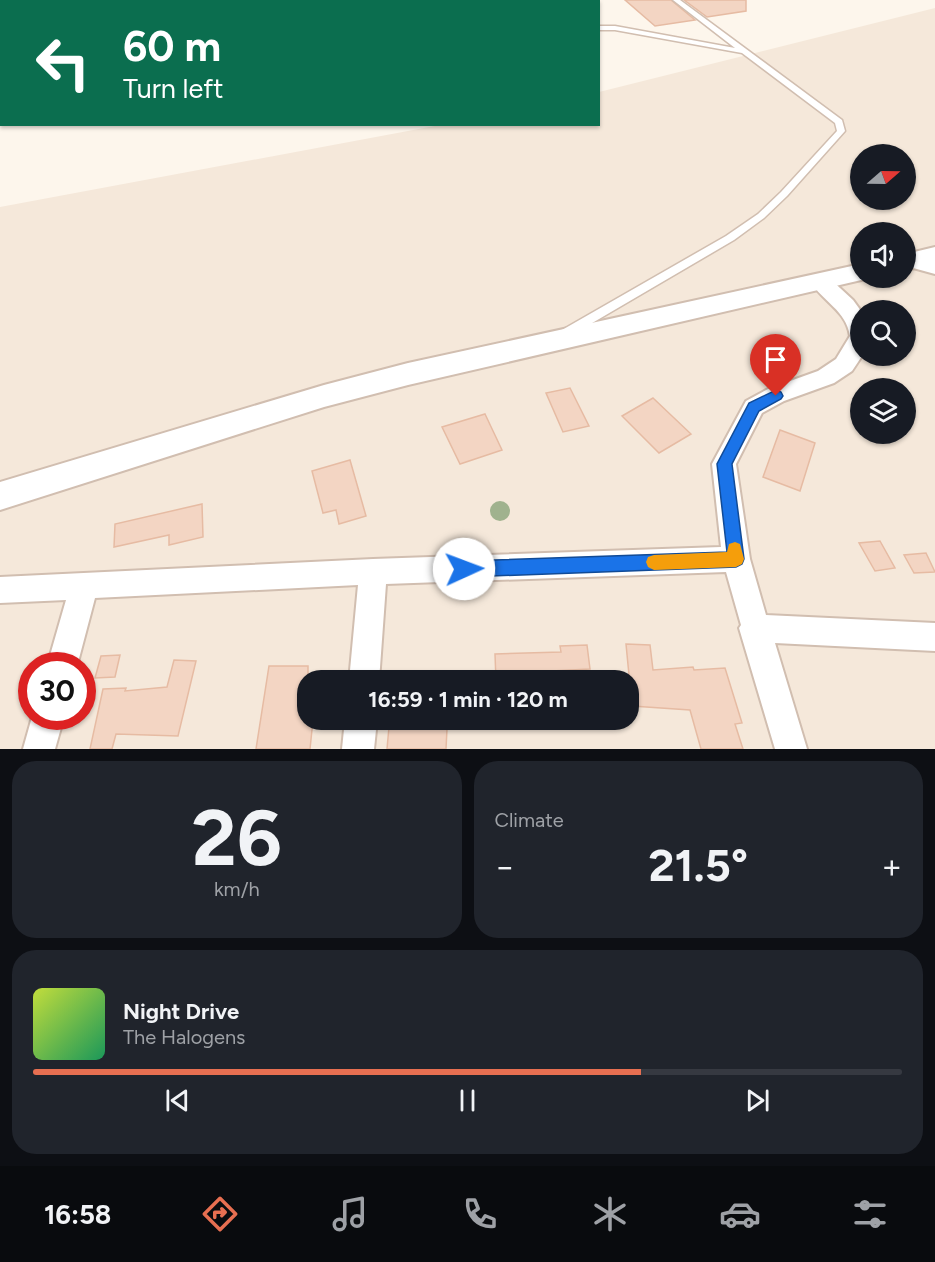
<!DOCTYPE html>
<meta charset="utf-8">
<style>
:root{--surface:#171b24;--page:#20242c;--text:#f1f3f6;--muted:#9ea1a6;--line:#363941;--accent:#e76f51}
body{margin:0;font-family:Figtree,sans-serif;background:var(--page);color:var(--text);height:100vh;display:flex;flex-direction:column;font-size:22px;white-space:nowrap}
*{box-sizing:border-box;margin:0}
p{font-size:20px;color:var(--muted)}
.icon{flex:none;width:33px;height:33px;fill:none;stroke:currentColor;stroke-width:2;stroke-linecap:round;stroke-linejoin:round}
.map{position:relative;height:749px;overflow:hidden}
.details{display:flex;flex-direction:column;gap:12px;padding:12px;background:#0d0f14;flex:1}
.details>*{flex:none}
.guide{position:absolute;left:0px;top:0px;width:600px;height:126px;box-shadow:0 2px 4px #0004;background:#0b6e4f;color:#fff;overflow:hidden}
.needle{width:39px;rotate:70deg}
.fabs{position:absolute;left:850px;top:144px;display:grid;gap:12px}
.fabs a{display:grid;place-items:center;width:66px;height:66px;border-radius:50%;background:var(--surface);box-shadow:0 2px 4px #0004;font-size:30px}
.speed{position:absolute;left:18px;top:652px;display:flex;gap:12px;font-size:30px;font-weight:700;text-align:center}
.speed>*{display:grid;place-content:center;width:78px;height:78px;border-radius:50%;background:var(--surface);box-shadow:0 2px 4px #0004;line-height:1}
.speed .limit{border:9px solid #d22;background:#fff;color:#111}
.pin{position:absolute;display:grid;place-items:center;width:51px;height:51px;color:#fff;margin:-62px -26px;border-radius:50% 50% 50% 0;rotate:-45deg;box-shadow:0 0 6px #0007}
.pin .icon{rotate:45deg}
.me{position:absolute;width:66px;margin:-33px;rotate:88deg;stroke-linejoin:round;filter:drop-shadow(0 0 4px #0008)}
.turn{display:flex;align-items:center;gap:21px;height:126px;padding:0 24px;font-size:27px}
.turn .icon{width:78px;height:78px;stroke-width:2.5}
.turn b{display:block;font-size:42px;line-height:51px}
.big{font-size:45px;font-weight:700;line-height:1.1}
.details .card{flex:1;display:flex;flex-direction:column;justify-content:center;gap:9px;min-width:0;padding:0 21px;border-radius:24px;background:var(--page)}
.details .dial{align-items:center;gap:0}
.dial b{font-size:78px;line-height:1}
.song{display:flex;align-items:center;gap:18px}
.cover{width:72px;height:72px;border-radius:9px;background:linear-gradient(135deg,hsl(70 70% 55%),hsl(150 70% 35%))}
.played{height:6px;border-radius:3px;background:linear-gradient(90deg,var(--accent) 70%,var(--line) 70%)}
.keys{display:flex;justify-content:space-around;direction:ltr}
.heat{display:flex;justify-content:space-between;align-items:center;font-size:33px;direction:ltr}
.details .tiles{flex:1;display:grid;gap:12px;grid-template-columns:1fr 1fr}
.card:last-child{grid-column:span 2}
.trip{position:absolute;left:297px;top:670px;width:342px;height:60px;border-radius:24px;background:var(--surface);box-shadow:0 2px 4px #0004;font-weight:700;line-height:60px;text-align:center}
.tab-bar{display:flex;height:96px;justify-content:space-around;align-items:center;background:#090b0e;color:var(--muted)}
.tab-bar .icon{width:42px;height:42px}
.tab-bar .current{color:var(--accent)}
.tab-bar b{font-size:27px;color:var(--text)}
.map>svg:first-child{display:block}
.residential{fill:#f5e8da;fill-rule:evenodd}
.building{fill:#f3d5c3;stroke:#e6bba3;stroke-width:1.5}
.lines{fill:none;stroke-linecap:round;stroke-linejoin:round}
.service-casing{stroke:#d1beb0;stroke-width:3}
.minor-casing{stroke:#d1beb0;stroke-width:4}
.tertiary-casing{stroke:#d1beb0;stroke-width:4}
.service{fill:#fff;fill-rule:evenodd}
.minor{fill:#fff;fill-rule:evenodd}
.tertiary{fill:#fff;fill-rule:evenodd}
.tree{fill:#a0b28e}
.route{fill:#1a73e8;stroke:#114b97;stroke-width:1.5}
.slow{fill:#f59e0b}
</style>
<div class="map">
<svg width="935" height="749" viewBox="0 0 935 749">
<rect width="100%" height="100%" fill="#fdf6ec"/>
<!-- residential -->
<path class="residential" d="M 935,8 L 935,749 L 0,749 L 0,207 L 440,125 L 598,124 L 599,92 ZM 861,154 L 906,154 L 906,200 L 861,200 ZM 861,232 L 906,232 L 906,278 L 861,278 ZM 861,310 L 906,310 L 906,356 L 861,356 ZM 861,388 L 906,388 L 906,434 L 861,434 ZM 32,666 L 82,666 L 82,717 L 32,717 ZM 308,681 L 628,681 L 628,720 L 308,720 Z"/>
<!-- building -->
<g class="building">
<polygon points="625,0 671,0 695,20 655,26"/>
<polygon points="684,0 746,0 746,11 707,17"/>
<polygon points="570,388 589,426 563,432 546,393"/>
<polygon points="653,398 691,434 659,453 622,416"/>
<polygon points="485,414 502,450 460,464 442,427"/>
<polygon points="780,430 815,443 800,491 763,477"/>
<polygon points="350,460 366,516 339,524 336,510 323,513 312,471"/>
<polygon points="202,504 203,537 169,545 169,535 114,547 115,524"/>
<polygon points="880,541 895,568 875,571 859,543"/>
<polygon points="926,553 935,572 914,573 904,555"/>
<polygon points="626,644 650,645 653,670 693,667 694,670 725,668 742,723 735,724 743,749 701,749 690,710 632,706"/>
<polygon points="587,645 590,669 533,672 533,681 496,681 495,654 561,652 560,646"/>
<polygon points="120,655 115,677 95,678 101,656"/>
<polygon points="174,660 196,661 178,736 116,734 112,749 90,749 103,689 126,688 125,691 167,687"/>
<polygon points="269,666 308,666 308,720 313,720 310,749 256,749"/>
<polygon points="389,727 447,729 446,749 387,749"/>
</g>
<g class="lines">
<!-- service casing -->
<g class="service-casing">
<polygon id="service" points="673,0 680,0 842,120 845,131 787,196 764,218 734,240 570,336 562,336 560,333 562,330 726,236 758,214 781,192 837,131 835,123 742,53 615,30 598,30 598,26 615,26 735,48"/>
</g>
<!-- minor casing -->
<g class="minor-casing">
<g id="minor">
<polygon points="910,255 935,262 935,274 906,266 906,256"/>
<path d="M 820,274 L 827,276 L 853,300 L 861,311 L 862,356 L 852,371 L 834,383 L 784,401 L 762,413 L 736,464 L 750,559 L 766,615 L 935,623 L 935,651 L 775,643 L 807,749 L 775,749 L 739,628 L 741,625 L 726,572 L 386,584 L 379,681 L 349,681 L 358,585 L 95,598 L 77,666 L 47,666 L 66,600 L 0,603 L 0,577 L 373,559 L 721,547 L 712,464 L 746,401 L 768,389 L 818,371 L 836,359 L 850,336 C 846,310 823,302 810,281 L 813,276 Z"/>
<polygon points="32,717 64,717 55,749 23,749"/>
<polygon points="345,720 377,720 374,749 342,749"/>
</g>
</g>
<!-- tertiary casing -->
<g class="tertiary-casing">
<g id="tertiary">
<polygon points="935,247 935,263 906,270 906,254"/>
<polygon points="861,264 861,278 870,278 408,385 324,407 0,510 0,482 324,385 408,363"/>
</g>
</g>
<!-- service -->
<use href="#service" class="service"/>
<!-- minor -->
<use href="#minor" class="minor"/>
<!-- tertiary -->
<use href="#tertiary" class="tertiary"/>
</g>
<!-- trees -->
<circle class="tree" cx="500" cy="511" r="10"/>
<!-- route -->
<polygon class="route" points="776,390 781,392 783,396 781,399 759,411 732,464 744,559 742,564 736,567 464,577 458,574 455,569 458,564 464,561 727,552 717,464 749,403"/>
<!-- slow -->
<polygon class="slow" points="735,542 740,544 744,559 742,564 736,567 654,570 648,567 646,562 648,557 654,555 727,552 729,544"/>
</svg>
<div class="fabs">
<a><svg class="needle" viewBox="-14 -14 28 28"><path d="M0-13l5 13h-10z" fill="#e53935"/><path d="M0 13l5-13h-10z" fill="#9ea1a6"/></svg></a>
<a><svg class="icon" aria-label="sound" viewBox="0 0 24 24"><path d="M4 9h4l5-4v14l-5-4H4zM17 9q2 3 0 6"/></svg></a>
<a><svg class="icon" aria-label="search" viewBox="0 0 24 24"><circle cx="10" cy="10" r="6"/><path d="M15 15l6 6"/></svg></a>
<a><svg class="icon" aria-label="layers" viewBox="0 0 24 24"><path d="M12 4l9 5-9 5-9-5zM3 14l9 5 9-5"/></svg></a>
</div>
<div class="speed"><div class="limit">30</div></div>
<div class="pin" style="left:776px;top:396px;background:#d93025"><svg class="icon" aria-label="arrive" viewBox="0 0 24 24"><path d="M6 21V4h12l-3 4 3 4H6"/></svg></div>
<svg class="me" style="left:464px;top:569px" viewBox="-20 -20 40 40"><circle r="19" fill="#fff"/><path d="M0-13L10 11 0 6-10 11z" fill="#1a73e8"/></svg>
<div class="trip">16:59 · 1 min · 120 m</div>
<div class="guide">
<div class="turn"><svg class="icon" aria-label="left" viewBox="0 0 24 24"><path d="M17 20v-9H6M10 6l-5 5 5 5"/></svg><div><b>60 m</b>Turn left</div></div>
</div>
</div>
<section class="details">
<div class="tiles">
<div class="card dial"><b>26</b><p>km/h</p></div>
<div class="card"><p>Climate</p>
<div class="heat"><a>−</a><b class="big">21.5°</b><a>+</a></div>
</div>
<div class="card">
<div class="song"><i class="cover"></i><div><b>Night Drive</b><p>The Halogens</p></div></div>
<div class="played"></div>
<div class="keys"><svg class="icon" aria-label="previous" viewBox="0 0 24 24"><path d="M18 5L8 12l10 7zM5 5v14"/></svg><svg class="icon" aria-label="pause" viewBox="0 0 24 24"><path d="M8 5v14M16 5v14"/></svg><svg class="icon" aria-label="next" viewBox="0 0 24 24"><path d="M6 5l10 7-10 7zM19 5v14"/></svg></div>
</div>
</div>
</section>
<nav class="tab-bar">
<b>16:58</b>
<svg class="icon current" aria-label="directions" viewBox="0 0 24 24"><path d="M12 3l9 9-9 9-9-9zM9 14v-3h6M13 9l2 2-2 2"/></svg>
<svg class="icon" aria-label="music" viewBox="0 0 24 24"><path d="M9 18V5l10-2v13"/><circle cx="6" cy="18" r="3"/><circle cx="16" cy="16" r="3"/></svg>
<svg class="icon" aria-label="phone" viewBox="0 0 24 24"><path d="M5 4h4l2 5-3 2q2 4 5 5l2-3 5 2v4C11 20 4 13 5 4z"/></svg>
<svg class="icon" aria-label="climate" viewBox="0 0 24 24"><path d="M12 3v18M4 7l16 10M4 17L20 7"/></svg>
<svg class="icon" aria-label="car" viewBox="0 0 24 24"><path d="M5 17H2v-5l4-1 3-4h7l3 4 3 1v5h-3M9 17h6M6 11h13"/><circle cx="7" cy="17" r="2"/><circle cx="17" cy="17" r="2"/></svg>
<svg class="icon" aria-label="filters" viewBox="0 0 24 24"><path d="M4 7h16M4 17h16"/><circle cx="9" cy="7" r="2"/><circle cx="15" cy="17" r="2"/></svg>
</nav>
